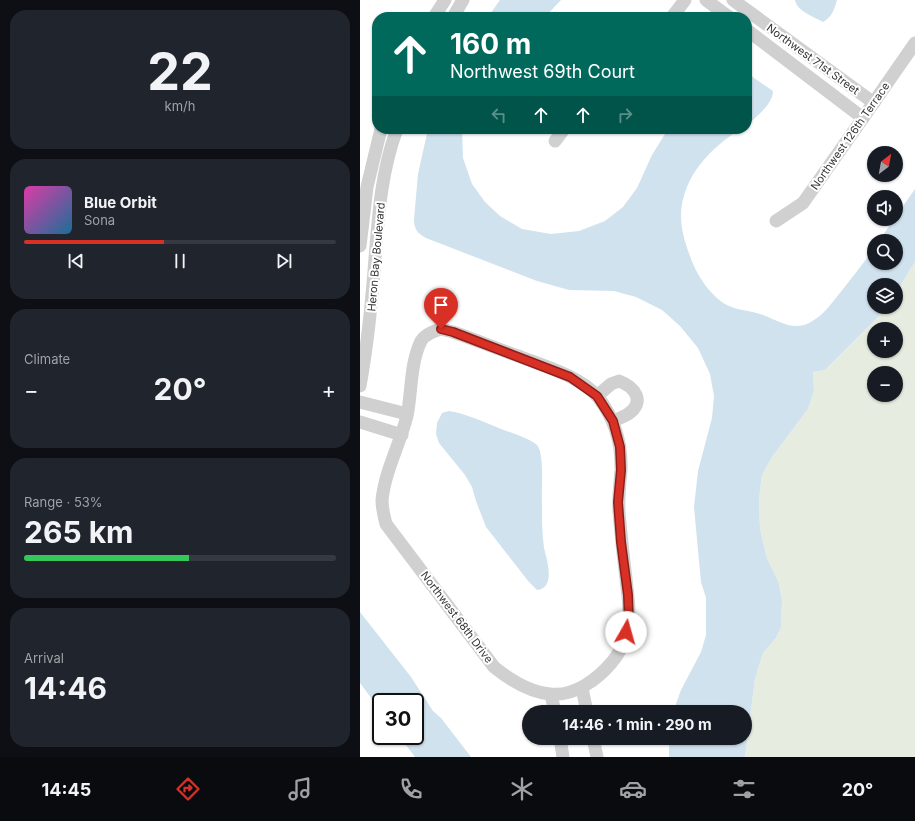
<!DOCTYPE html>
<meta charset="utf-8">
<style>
:root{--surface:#171b24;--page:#20242c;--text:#f1f3f6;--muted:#9ea1a6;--line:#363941;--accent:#d93025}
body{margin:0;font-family:Inter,sans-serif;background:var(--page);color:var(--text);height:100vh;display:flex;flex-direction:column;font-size:15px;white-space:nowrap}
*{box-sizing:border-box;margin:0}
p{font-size:13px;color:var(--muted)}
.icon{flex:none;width:22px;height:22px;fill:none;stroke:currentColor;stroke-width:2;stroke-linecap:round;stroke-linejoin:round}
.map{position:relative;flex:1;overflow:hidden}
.panel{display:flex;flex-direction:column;gap:10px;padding:10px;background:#0d0f14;width:360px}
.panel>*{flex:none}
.top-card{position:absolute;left:12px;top:12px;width:380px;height:122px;border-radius:16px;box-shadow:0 1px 3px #0004;background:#00695c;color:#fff;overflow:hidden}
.needle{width:26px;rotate:31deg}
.tools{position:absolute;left:507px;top:146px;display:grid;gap:8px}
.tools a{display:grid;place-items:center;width:36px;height:36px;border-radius:50%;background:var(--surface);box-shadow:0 1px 3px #0004;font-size:20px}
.speed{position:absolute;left:12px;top:693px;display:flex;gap:8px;font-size:20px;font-weight:700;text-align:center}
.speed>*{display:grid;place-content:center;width:52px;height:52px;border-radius:50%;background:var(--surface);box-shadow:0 1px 3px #0004;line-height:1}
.speed .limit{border:2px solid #111;border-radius:6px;background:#fff;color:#111}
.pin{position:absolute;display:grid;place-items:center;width:34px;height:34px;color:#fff;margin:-41px -17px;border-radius:50% 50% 50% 0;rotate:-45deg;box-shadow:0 0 4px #0007}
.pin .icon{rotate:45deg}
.me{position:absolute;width:44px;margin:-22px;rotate:7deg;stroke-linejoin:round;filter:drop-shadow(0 0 3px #0008)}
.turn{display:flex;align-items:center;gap:14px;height:84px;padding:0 12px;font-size:18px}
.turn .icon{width:52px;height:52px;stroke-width:2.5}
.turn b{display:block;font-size:28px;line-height:34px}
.lanes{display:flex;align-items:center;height:38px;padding:0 12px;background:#0003;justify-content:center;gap:20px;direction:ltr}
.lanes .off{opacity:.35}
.big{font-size:30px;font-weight:700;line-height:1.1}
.panel .widget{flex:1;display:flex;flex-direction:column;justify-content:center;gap:6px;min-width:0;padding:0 14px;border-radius:16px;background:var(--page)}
.panel .dial{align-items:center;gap:0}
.dial b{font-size:52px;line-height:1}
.song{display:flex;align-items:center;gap:12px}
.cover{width:48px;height:48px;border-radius:6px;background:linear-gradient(135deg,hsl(320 70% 55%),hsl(200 70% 35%))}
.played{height:4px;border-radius:2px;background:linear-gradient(90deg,var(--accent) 45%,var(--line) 45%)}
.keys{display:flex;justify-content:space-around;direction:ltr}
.heat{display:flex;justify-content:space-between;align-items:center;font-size:22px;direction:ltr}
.charge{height:6px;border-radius:3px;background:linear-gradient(90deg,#34c759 53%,var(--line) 0)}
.trip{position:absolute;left:162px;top:705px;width:230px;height:40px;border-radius:20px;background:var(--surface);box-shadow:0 1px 3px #0004;font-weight:700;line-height:40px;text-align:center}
.tabs{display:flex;height:64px;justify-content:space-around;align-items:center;background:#090b0e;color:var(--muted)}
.tabs .icon{width:28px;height:28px}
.tabs .active{color:var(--accent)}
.tabs b{font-size:18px;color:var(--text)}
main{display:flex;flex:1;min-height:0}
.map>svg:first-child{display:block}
.green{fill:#e6ecdf;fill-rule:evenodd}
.water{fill:#cfe2ee}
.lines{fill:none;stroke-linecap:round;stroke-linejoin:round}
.minor{stroke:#d0d0d0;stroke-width:13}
.route-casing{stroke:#8d1f18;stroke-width:10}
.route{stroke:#d93025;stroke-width:7}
.labels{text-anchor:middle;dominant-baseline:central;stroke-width:4;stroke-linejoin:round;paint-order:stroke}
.street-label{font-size:11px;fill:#333;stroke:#fff}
</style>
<main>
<section class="panel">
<div class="widget dial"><b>22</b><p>km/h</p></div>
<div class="widget">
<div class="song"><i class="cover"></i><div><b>Blue Orbit</b><p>Sona</p></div></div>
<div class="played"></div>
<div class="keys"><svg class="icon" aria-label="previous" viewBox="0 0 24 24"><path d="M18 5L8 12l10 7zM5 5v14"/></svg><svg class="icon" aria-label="pause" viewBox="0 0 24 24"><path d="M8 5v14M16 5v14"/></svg><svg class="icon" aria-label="next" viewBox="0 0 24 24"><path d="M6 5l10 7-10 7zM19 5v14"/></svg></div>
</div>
<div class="widget"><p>Climate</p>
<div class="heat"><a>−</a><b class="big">20°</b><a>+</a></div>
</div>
<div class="widget"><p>Range · 53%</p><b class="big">265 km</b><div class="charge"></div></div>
<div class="widget"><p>Arrival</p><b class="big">14:46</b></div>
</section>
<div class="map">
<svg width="555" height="757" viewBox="0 0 555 757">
<rect width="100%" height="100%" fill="#fff"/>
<!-- green -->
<path class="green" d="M 555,262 L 555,757 L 385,757 L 395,679 L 403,653 L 416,638 L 421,627 L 422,600 L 419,583 L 407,558 L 400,529 L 399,499 L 402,475 L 412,457 L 448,409 L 454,391 L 453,372 L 465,370 L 517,318 L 526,307 L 536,307 L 536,294 L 549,271 ZM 514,329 L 536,329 L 536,351 L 514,351 ZM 514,373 L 536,373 L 536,395 L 514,395 Z"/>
<!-- water -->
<g class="water">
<polygon points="140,0 201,0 185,17 128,17"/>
<path d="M 435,0 L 477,0 C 474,10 472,17 463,22 C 454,17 437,11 435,0 Z"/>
<path d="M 387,71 L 394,78 L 413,91 C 413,104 396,117 387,125 Z"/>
<path d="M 68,129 L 102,129 L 103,158 L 112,184 L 125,202 L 140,216 L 162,229 L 191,234 L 219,231 L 245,221 L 263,207 L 277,188 L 292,155 L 305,134 L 310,129 L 381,129 C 351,147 322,177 321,215 C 321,229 325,243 330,256 C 336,274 349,294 365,304 C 377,311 391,310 403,315 C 421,322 436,333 454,320 C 464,314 472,303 479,294 C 491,279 503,264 514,248 L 514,263 L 536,263 L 536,241 L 519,241 L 534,219 L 536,219 L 536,216 L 555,189 L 555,262 L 549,271 L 536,294 L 536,285 L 514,285 L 514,307 L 526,307 L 517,318 L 465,370 L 453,372 L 454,391 L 448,409 L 412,457 L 402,475 L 399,499 L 400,529 L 407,558 L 419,583 L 422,600 L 421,627 L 416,638 L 403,653 L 395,679 L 385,757 L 309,757 L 309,738 L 385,738 L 385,712 L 313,712 L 321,690 L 341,652 L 346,635 L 346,598 L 341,582 L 334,507 L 338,471 L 352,418 L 354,396 L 350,374 L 338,348 L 320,326 L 302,310 L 276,297 L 254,291 L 209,290 L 177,281 L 66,238 C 57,233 54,229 54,219 L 58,174 Z"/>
<path d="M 89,411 C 107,414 124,422 141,429 C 151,433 169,438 177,445 C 185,454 181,493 182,506 C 182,520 182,534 184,548 C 187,560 196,588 177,590 L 169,582 L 126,527 L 116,501 L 112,487 L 105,475 L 79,443 L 76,434 L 77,423 L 82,413 Z"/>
<polygon points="0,612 51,677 73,711 81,718 111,757 55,757 39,736 55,736 55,702 21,702 21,711 0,683"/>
</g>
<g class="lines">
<!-- minor -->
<g class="minor">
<polyline points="346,0 369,17"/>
<polyline points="373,0 514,103"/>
<polyline points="74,17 85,0"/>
<polyline points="93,17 103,0"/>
<polyline points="312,17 325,0"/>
<polyline points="387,30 503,118"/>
<polyline points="195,141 204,129"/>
<polyline points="416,221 443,203 503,118 555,43"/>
<polyline points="0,246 7,187 21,129"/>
<path d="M 81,329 L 93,332 C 116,340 138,349 161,357 C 185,366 221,377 238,397 C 254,418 262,444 261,470 C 260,484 258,498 259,512 C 261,534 263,556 266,578 C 267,592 271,610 268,623 C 266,636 261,652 252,662 C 238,679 214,697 190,694 C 169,692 150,680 134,667 L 26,524 C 24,516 22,509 22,500 C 25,471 40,444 47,416 C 52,391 50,364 61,341 C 65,334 74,331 81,329 Z"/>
<path d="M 0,386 C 7,348 11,310 14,271 C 18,223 20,174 37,129"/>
<path d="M 237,396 L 251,384 L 259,381 C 275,387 286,402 268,414 C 263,417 258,419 253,421"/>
<polyline points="0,402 47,414"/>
<polyline points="0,422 42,435"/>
<polyline points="222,688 227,712"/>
<polyline points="191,695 195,712"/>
<polyline points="200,738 203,757"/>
<polyline points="233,738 237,757"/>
</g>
</g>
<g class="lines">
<!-- route casing -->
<g class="route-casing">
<polyline id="route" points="81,329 93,332 210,377 237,396 253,421 260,447 261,470 258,502 261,542 268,595 269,622 266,632"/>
</g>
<!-- route -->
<use href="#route" class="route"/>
</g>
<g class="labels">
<!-- street labels -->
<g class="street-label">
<text transform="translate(453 59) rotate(36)">Northwest 71st Street</text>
<text transform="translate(490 136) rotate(-55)">Northwest 126th Terrace</text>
<text transform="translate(16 257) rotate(-85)">Heron Bay Boulevard</text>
<text transform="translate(97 617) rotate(53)">Northwest 68th Drive</text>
</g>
</g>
</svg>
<div class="tools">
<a><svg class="needle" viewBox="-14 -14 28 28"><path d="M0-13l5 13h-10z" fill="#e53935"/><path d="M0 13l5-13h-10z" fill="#9ea1a6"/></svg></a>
<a><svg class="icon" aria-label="sound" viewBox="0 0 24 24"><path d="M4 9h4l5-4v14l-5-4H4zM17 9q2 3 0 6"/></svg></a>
<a><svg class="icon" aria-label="search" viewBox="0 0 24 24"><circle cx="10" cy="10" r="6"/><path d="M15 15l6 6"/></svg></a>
<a><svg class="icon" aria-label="layers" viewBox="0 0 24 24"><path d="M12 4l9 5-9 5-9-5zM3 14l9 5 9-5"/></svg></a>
<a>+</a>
<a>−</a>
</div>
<div class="speed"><div class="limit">30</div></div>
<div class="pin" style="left:81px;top:329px;background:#d93025"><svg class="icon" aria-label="arrive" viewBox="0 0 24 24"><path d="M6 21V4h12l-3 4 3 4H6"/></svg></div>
<svg class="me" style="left:266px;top:632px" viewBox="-20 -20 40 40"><circle r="19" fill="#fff"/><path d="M0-13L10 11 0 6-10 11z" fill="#d93025"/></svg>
<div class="trip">14:46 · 1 min · 290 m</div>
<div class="top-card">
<div class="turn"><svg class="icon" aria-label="ahead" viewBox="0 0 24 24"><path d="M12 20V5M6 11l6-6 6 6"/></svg><div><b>160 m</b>Northwest 69th Court</div></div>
<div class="lanes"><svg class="icon off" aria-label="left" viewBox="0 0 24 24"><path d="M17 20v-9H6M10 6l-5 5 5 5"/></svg><svg class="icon" aria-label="ahead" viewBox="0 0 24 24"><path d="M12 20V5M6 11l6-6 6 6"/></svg><svg class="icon" aria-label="ahead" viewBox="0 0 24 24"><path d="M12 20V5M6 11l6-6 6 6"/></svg><svg class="icon off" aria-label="right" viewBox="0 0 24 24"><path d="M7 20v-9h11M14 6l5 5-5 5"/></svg></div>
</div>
</div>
</main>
<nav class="tabs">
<b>14:45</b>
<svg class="icon active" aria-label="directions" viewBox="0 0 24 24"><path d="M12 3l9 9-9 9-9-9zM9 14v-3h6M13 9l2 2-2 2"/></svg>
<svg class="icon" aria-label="music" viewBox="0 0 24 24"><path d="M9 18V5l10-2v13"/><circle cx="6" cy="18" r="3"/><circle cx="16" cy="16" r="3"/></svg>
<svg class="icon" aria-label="phone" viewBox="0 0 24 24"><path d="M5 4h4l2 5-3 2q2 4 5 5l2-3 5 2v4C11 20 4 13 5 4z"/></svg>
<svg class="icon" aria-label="climate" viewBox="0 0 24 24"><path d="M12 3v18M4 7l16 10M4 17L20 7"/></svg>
<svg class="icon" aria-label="car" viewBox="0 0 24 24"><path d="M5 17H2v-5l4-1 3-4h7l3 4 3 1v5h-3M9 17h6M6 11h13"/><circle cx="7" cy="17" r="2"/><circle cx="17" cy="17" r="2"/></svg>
<svg class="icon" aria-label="filters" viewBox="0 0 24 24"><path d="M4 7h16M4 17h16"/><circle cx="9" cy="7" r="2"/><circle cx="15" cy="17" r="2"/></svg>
<b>20°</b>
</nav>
